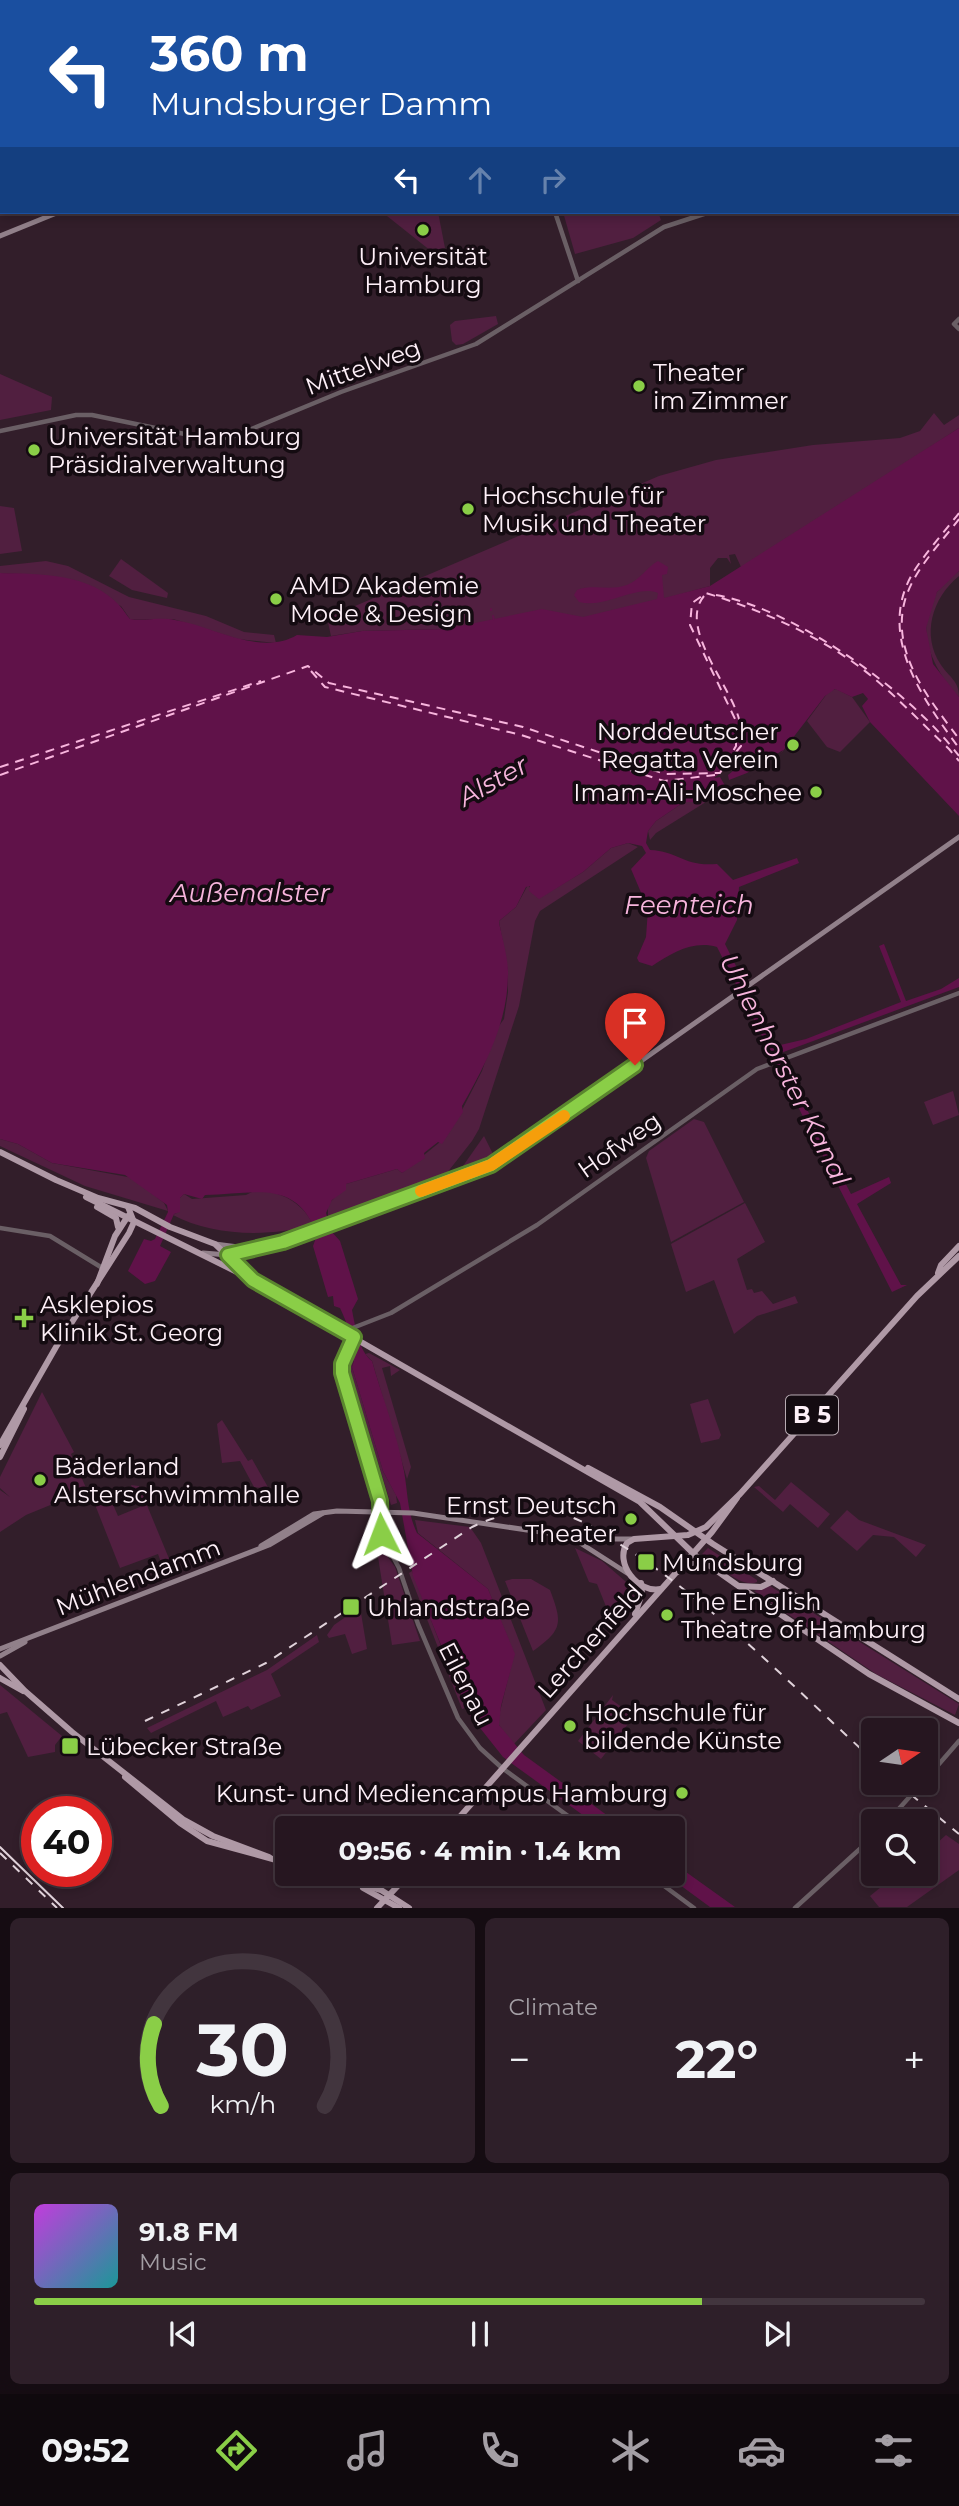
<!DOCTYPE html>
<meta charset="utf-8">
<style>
:root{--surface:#261620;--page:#2e1f29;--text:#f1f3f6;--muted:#a49fa5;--line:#42353e;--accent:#8ace47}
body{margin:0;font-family:Montserrat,sans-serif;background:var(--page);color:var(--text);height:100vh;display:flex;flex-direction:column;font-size:26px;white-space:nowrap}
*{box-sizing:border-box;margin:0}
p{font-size:23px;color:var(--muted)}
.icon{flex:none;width:38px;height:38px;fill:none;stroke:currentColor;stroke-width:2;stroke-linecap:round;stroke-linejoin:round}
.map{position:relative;height:1908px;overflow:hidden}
.sheet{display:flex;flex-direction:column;gap:10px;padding:10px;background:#150c12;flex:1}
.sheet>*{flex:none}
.top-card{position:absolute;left:0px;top:0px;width:959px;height:214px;box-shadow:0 4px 10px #0003,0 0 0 2px var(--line);background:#1a4fa0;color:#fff;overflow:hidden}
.needle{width:46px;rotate:77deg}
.fabs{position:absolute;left:861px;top:1718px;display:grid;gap:14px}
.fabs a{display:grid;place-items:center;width:77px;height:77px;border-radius:7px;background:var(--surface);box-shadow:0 4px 10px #0003,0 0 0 2px var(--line);font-size:35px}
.speed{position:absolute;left:21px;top:1796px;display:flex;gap:14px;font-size:35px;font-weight:700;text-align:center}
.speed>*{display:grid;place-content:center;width:91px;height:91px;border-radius:50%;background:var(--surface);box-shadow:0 4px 10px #0003,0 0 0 2px var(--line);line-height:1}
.speed .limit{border:10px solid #d22;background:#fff;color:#111}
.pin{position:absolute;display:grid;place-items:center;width:60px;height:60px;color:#fff;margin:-72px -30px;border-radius:50% 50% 50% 0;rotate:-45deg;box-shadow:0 0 7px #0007}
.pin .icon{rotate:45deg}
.me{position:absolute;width:77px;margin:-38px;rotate:357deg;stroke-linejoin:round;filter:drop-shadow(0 0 5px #0008)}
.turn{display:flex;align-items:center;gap:24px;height:147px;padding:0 35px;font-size:32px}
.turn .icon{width:91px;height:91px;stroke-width:2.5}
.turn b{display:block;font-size:49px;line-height:60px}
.lanes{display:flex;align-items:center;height:66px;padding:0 35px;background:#0003;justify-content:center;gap:35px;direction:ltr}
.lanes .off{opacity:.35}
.big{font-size:52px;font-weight:700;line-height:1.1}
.sheet .card{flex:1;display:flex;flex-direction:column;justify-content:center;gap:10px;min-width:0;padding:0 24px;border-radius:10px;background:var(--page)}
.sheet .dial{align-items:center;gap:0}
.dial svg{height:182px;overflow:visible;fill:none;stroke:var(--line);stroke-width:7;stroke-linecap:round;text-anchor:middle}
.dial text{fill:var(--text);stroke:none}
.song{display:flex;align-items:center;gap:21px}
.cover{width:84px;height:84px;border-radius:10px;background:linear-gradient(135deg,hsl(290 70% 55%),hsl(180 70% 35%))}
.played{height:7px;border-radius:4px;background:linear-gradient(90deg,var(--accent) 75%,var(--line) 75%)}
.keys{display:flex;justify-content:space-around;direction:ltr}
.heat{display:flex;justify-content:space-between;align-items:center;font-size:38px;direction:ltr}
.sheet .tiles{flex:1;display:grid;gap:10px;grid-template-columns:1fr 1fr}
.card:last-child{grid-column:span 2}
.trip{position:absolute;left:275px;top:1816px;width:410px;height:70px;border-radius:7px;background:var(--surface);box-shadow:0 4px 10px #0003,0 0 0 2px var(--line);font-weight:700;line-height:70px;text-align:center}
.dock{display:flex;height:112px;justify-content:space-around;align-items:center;background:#0f090d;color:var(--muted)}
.dock .icon{width:49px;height:49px}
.dock .selected{color:var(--accent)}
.dock b{font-size:32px;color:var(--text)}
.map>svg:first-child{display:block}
.green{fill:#511f40}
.water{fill:#601249}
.pier{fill:#321e2a}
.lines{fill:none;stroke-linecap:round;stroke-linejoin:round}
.stream{stroke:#601249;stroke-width:2}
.ferry{stroke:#f8b5dd;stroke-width:2;stroke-dasharray:9 7;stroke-linecap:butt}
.tertiary{stroke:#6a5f65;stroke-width:4.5}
.secondary{stroke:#91808a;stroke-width:5}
.primary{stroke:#af99a6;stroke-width:6}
.tram{stroke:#e0d2da;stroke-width:2}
.rail{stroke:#e0d2da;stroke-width:2;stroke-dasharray:9 9;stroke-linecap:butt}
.route-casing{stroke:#5a862e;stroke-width:18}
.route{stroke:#8ace47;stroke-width:12}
.slow{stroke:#f59e0b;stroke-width:12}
.poi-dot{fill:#8ace47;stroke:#140b11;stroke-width:2.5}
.labels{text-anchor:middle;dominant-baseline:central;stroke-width:7;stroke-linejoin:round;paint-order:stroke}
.shield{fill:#140b11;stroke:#b8abb3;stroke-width:2}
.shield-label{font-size:23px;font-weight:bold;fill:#fef0f8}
.poi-label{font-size:24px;fill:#fef0f8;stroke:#140b11;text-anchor:start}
.street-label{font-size:24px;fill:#fef0f8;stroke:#140b11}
.water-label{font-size:26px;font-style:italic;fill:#f8b5dd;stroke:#140b11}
</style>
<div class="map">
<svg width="959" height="1908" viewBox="0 0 959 1908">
<rect width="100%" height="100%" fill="#321e2a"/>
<!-- green -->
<g class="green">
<polygon points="382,212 438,212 445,248 431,251"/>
<polygon points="563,212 658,212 661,220 633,238 575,254"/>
<polygon points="496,316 498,324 463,344 456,345 452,341 450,325 455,321"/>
<polygon points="0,374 52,397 51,410 0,420"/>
<polygon points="934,413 944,425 959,415 959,428 846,502 844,510 741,567 735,554 729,555 731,564 727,558 718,558 710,568 710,586 656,601 591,624 475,625 446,629 362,631 331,636 327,618 659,476 716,460 813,445 900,438 920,431"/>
<polygon points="0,506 14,508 22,551 0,554"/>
<polygon points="121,559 168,593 167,598 132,590 109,576"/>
<polygon points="46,561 68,566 129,597 206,616 244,632 274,635 276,643 238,639 173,619 130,619 121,606 22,574 0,573 0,566"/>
<path d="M 959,571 L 959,576 C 932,598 921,635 941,665 C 950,678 959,681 959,697 C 923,659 908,606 959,571 Z"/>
<polygon points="836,689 852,697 870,722 840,752 827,747 807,721 829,691"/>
<polygon points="722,792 656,833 650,840 648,831 656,821 684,802 701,802"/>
<polygon points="628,843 638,847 540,911 535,921 519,1006 479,1129 472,1141 443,1178 380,1203 328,1217 328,1205 346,1184 397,1169 402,1173 440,1142 462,1110 482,1071 496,1030 504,1019 508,992 508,972 499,921 516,907 528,885 539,898 583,872 611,848"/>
<polygon points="953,1091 959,1115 933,1125 924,1102"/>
<polygon points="694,1119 704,1122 744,1202 671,1242 646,1158 649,1151"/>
<polygon points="484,1136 495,1158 457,1173 455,1170 463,1166"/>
<polygon points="0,1139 18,1144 52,1163 133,1178 164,1203 168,1211 85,1186 0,1146"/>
<path d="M 254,1191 C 279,1190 301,1201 313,1224 C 271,1238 212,1236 173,1215 L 180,1211 L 180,1198 L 184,1194 L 192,1199 L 246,1195 Z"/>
<polygon points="745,1203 765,1242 737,1259 747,1290 752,1289 754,1293 762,1291 773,1304 795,1296 798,1303 757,1316 734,1334 714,1280 686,1292 671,1244"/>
<polygon points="369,1353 400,1370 391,1376 390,1366 382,1368 411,1467 407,1479 372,1361 365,1354"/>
<polygon points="354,1358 352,1367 383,1471 396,1495 397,1503 391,1505 349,1367 350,1360"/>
<polygon points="42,1392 74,1452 71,1454 87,1490 26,1515 0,1532 0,1490 10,1497 0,1488 0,1477"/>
<polygon points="708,1399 721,1435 719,1439 701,1443 690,1404"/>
<polygon points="222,1420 248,1461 252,1459 269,1489 254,1487 240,1461 222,1463 217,1424"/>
<polygon points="791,1482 830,1514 818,1528 790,1504 783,1512 754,1487 759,1486 775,1500"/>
<polygon points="131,1485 139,1486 175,1573 166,1576 158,1554 120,1568 92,1497 107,1491 118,1516 140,1507"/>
<polygon points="847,1510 859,1520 926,1545 916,1557 894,1537 873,1535 857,1551 830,1528"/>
<polygon points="415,1520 470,1527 481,1543 546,1710 513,1745 499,1725 499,1716 514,1654 488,1589 418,1533"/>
<polygon points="575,1548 602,1561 633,1588 634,1599 612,1630 606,1626 611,1619 597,1584 589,1582"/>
<path d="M 708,1548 L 757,1580 L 757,1582 C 741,1589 715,1563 702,1554 Z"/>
<polygon points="381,1553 385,1553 395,1567 420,1641 392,1645 378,1557"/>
<polygon points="412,1571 465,1708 462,1709 409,1573"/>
<path d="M 512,1579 L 531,1579 L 550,1590 C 563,1624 562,1630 533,1651 L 505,1581 Z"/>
<polygon points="770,1586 959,1704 955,1715 876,1674 754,1591"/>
<polygon points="360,1607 367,1649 352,1654 345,1634 329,1638 327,1635 334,1625"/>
<polygon points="317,1635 319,1642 271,1674 281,1696 251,1710 248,1706 223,1717 216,1701 151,1733 147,1728 267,1670"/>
<polygon points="0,1685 62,1736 55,1745 55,1752 28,1757 7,1712 0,1714"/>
<polygon points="613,1695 612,1700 634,1716 601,1759 578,1741"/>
<polygon points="946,1835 959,1844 959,1870 907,1907 879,1907 870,1896 897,1874 926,1874 926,1853"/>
</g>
<!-- water -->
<g class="water">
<path d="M 959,428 L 959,571 L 937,592 L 926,628 L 933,664 L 959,697 L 959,816 L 870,722 L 862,706 L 868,699 L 863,693 L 852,697 L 835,689 L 825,696 L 776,760 L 701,802 L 684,802 L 656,821 L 648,831 L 646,843 L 650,850 C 679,851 683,867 717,864 L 733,880 L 797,858 L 799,863 L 739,887 L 737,920 L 725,944 L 776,1046 L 806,1039 L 901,1002 L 879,946 L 884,944 L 906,1001 L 941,989 L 959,978 L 959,987 L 778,1054 L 851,1194 L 889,1177 L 891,1183 L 857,1204 L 901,1285 L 907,1285 L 892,1292 L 717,947 C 693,940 672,953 652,966 L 639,962 L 637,958 L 646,937 L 648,909 L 631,869 L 646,853 L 642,846 L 628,843 L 611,848 L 583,872 L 539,899 L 529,891 L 530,886 L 526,887 L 516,907 L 499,921 C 499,926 508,956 508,971 C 509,1020 486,1064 462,1106 L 463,1112 L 442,1144 L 438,1142 L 424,1153 L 425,1158 L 402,1173 L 397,1169 L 346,1184 L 346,1190 L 332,1200 L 326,1213 L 331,1231 L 340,1241 L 358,1299 L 352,1310 C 355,1325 359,1352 372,1361 C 382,1397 397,1434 404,1471 C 408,1493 407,1512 417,1533 L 488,1589 L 515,1654 L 501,1706 L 499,1725 L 524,1755 L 626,1829 L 602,1829 L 503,1757 L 469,1714 L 413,1576 L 400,1503 L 383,1471 L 352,1367 C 359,1352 347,1323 340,1308 L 334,1306 L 333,1296 L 328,1297 L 313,1246 L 317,1235 C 297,1177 252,1195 205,1195 L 202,1199 L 184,1194 L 180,1198 L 180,1212 L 174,1214 L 160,1246 L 171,1252 L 155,1281 L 145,1284 L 128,1271 L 144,1239 L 151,1241 L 155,1239 L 168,1212 L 167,1205 L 125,1175 L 52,1163 L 18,1144 L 0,1139 L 0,573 C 41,574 90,573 120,606 C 124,610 126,615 130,619 C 145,621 160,617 175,620 C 213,626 260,657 297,635 L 327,637 L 362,631 L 446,629 L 542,609 L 583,617 L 657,599 L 658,593 C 636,584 607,609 579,602 L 574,595 L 577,590 C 593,584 610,591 627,585 C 640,580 647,567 658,561 L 668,567 L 667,574 L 662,575 L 664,598 L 710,586 Z"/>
<polygon points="672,1862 735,1907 710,1907 665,1874 672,1874"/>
</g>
<!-- pier -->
<polygon class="pier" points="783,750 777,761 727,789 720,777 714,778 746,752 736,763 738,767 728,775 729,780 747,773"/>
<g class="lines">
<!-- stream -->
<g class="stream">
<polyline points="491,609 491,610"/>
<polyline points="493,616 494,620"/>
</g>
<!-- ferry -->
<g class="ferry">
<path d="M 959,513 C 945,531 929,549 916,568 C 874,631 921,697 959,748"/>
<path d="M 959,519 C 940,544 911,573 904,604 C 892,656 931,701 959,739"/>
<path d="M 716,595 C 795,609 911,692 959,756"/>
<path d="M 704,596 C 678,627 730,685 739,719 C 742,727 740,738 741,746 L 724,767"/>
<polyline points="311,671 325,687 521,735 664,781 715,775"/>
<polyline points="0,767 261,681"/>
<path d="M 0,775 L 308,666 L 329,683 L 523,727 L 665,774 L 720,773 L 736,746 L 736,721 L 690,625 L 692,603 L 706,593 C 758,609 813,633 857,665 C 890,689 919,721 949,749 L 959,761"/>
</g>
<!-- tertiary -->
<g class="tertiary">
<polyline points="957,190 959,190"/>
<polyline points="555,212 578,281"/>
<polyline points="959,319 954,324 959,329"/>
<polyline points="0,431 76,415 92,415 209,439 232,437 341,392 476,344 664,227 710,212"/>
<polyline points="0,1228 50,1236 104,1269"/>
<polyline points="345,1331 391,1313 537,1225 757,1069 959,993"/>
<polyline points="354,1338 342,1364 342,1373 380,1501 381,1534 399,1568 418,1624 458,1718 480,1748 502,1768 586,1829"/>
<polyline points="926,1779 959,1741"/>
<polyline points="887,1822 922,1783"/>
<polyline points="648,1874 694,1908"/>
<polyline points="795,1908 873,1837"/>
</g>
<!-- secondary -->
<g class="secondary">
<polyline points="500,0 501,2"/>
<polyline points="925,2 931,0"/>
<polyline points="0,236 59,212"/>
<polyline points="215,1244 238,1247 284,1239"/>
<polyline points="203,1253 228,1255 283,1243 499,1161 959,837"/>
<polyline points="574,1539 627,1573"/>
<polyline points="261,1546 314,1514 337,1511 413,1513 588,1539 634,1539"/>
<polyline points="0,1649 269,1545 323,1513"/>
<polyline points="0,1656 25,1642"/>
</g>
<!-- primary -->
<g class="primary">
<polyline points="10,2 12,0"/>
<polyline points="0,4 3,0"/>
<polyline points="0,14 2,12"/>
<polyline points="0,1152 56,1180 98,1198 135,1208 170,1227 215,1244 253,1280 640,1502 696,1556 737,1585 869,1674 959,1723"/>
<polyline points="86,1197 249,1278"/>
<polyline points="97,1207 116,1218 118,1227"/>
<polyline points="938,1273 941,1265 959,1246"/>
<polyline points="97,1284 115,1236 128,1216"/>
<polyline points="0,1445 56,1347 129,1233 134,1222 128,1207"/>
<polyline points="0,1457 24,1409"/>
<polyline points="588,1468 660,1507 713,1544 959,1699"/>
<polyline points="677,1572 692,1564 706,1564"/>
<polyline points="739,1586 761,1587 773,1581"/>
<path d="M 661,1589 C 638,1594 614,1563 627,1543 L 634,1539 L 688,1535 L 706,1527 L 740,1494 L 917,1296 L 959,1256"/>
<polyline points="635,1614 642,1593 641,1583"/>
<polyline points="0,1665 25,1691 72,1732 184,1820 213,1836 269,1857"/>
<polyline points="0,1678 23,1691"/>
<polyline points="125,1777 180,1823 207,1841 287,1863"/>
<polyline points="449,1829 712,1532 737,1498"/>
<polyline points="326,1874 381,1890 409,1908"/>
<polyline points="363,1888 399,1908"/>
<polyline points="377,1908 409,1874"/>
</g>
<!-- tram -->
<polyline class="tram" points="0,1847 63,1908"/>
<!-- rail -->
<g class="rail">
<path d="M 145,1721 L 266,1663 L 472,1527 C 501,1513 533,1506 565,1515 C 588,1522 606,1536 626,1548 C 717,1607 793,1687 873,1760"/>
<polyline points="897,1783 959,1834"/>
<polyline points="0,1853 57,1908"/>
</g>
</g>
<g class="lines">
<!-- route casing -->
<g class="route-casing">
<polyline id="route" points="381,1534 380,1501 342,1373 342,1364 354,1337 253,1280 228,1255 283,1242 491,1165 635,1065"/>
</g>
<!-- route -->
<use href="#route" class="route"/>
<!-- slow -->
<polyline class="slow" points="421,1191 491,1165 564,1116"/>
</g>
<!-- markers -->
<g class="poi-dot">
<circle cx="423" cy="230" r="7"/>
<circle cx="639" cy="386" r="7"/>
<circle cx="34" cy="450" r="7"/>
<circle cx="468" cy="509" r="7"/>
<circle cx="276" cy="599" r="7"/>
<circle cx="793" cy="745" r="7"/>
<circle cx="816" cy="792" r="7"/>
<path d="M20.5 1307.5h7v7h7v7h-7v7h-7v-7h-7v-7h7z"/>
<circle cx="40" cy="1480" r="7"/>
<circle cx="631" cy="1519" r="7"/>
<rect x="637" y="1553" width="18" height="18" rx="3.5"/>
<rect x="342" y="1598" width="18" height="18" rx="3.5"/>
<circle cx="667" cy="1615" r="7"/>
<circle cx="570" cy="1726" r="7"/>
<rect x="61" y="1737" width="18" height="18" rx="3.5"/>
<circle cx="682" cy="1793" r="7"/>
</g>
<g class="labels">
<!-- shield labels -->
<rect class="shield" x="786" y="1395.5" width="52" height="39" rx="5"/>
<g class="shield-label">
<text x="812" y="1415">B 5</text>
</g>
<!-- poi labels -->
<g class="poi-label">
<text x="423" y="256" text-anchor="middle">Universität<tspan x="423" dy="28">Hamburg</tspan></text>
<text x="653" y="372">Theater<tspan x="653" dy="28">im Zimmer</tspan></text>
<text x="48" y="436">Universität Hamburg<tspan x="48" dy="28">Präsidialverwaltung</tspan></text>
<text x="482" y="495">Hochschule für<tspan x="482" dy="28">Musik und Theater</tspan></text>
<text x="290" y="585">AMD Akademie<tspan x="290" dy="28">Mode &amp; Design</tspan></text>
<text x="779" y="731" text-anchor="end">Norddeutscher<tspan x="779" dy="28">Regatta Verein</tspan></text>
<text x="802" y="792" text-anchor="end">Imam-Ali-Moschee</text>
<text x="40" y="1304">Asklepios<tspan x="40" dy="28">Klinik St. Georg</tspan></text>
<text x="54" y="1466">Bäderland<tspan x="54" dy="28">Alsterschwimmhalle</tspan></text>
<text x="617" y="1505" text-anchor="end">Ernst Deutsch<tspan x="617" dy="28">Theater</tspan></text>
<text x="662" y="1562">Mundsburg</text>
<text x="681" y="1601">The English<tspan x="681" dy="28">Theatre of Hamburg</tspan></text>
<text x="367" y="1607">Uhlandstraße</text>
<text x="584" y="1712">Hochschule für<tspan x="584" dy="28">bildende Künste</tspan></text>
<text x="86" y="1746">Lübecker Straße</text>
<text x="668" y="1793" text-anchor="end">Kunst- und Mediencampus Hamburg</text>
</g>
<!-- street labels -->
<g class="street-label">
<text transform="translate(363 367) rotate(-20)">Mittelweg</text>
<text transform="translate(619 1145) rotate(-35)">Hofweg</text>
<text transform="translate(138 1577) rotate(-21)">Mühlendamm</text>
<text transform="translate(590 1641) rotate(-48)">Lerchenfeld</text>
<text transform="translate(466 1684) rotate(63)">Eilenau</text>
</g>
<!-- water labels -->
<g class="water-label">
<text transform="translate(493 781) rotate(-29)">Alster</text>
<text x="250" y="893">Außenalster</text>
<text x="689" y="905">Feenteich</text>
<text transform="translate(785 1070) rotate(63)">Uhlenhorster Kanal</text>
</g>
</g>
</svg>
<div class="fabs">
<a><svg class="needle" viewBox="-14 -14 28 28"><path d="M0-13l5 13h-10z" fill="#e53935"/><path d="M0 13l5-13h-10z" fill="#a49fa5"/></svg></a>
<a><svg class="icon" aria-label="search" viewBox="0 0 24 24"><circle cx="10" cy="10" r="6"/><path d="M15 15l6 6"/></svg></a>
</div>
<div class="speed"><div class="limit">40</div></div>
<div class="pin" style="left:635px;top:1065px;background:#d93025"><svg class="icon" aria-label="arrive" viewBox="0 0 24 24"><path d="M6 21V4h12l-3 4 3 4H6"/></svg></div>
<svg class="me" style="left:381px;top:1534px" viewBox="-20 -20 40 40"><path d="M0-17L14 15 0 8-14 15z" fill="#8ace47" stroke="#fff" stroke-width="4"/></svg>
<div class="trip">09:56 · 4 min · 1.4 km</div>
<div class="top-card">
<div class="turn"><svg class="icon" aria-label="left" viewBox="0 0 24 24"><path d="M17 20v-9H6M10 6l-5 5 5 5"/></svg><div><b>360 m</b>Mundsburger Damm</div></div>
<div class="lanes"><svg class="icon" aria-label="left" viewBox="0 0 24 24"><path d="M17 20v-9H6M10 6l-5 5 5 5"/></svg><svg class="icon off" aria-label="ahead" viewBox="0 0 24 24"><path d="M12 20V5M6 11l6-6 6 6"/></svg><svg class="icon off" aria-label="right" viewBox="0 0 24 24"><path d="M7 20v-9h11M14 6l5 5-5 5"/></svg></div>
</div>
</div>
<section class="sheet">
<div class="tiles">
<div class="card dial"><svg viewBox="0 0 100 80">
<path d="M14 69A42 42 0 1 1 86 69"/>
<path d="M14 69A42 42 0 0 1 11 33" stroke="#8ace47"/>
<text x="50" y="56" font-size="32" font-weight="700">30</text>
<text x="50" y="72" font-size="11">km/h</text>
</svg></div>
<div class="card"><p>Climate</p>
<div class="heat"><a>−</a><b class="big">22°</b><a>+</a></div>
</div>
<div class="card">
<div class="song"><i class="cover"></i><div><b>91.8 FM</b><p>Music</p></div></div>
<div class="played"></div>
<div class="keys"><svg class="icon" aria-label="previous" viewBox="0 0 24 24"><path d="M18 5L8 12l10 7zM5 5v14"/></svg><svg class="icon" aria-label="pause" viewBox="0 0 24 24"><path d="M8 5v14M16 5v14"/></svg><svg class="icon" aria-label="next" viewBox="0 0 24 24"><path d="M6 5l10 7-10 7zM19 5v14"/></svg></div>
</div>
</div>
</section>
<nav class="dock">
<b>09:52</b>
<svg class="icon selected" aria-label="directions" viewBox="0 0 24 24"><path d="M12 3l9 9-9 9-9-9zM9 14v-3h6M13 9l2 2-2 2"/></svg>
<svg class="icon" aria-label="music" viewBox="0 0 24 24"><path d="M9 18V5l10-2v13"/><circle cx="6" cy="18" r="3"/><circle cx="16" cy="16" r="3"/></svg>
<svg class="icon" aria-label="phone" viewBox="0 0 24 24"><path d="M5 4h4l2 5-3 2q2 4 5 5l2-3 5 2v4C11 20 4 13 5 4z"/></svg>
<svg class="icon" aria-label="climate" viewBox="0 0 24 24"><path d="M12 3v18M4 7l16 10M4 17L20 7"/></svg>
<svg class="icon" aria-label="car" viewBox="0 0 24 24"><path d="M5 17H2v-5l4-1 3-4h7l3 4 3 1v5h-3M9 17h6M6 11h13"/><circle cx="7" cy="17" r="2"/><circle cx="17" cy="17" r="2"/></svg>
<svg class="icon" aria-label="filters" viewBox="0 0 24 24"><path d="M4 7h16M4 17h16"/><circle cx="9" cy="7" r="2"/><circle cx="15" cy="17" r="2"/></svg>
</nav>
